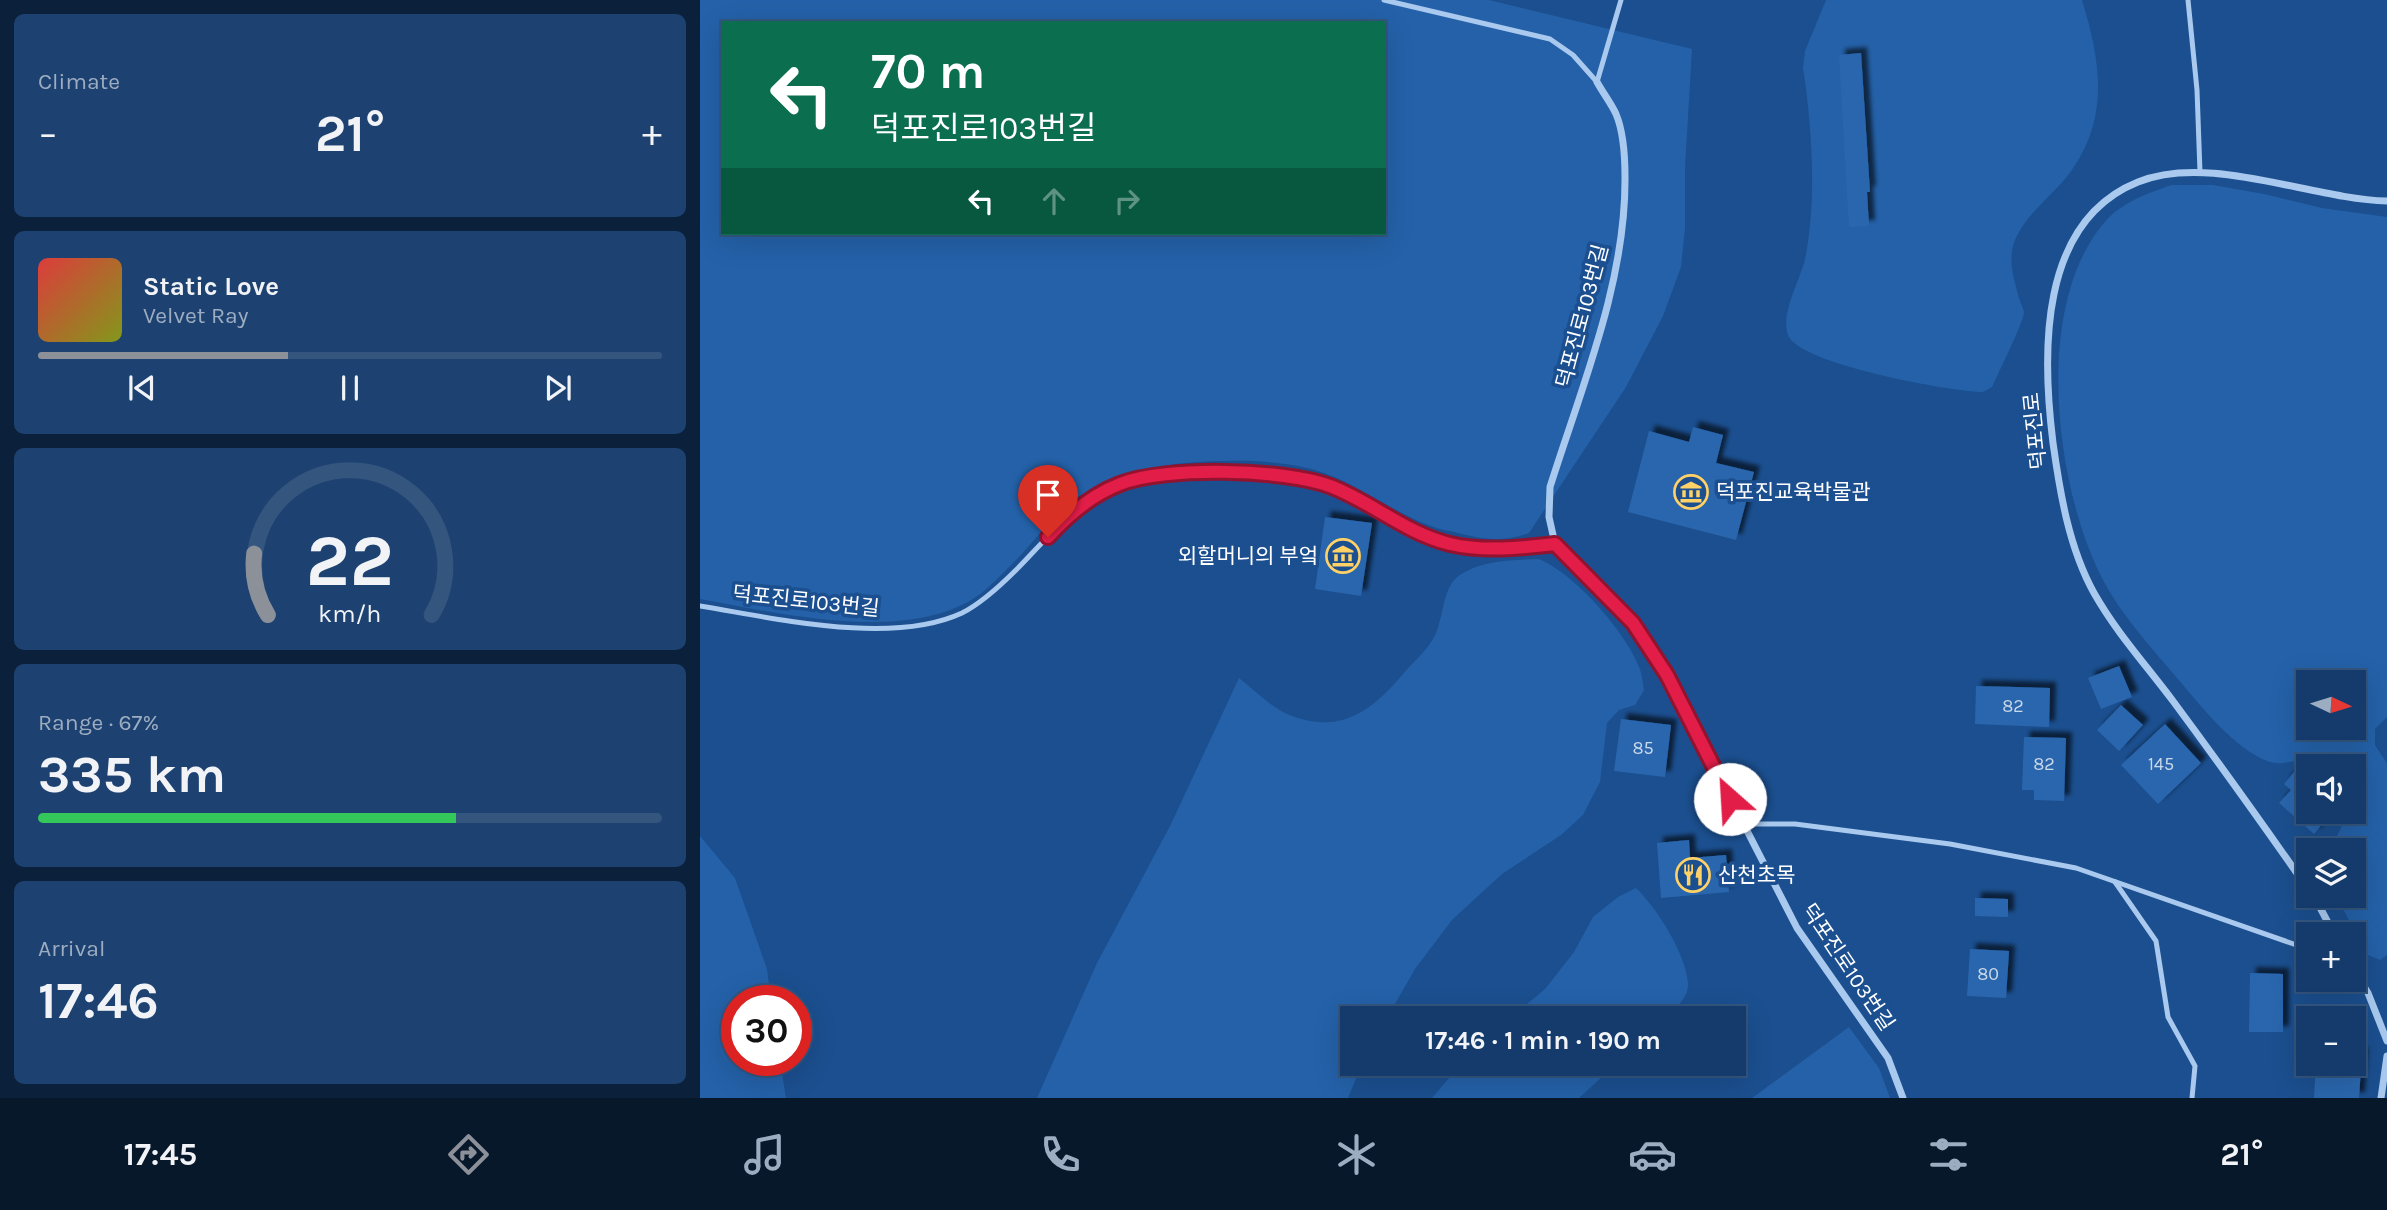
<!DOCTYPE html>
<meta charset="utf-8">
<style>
:root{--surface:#143b6b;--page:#1d4271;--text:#f1f3f6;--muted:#9dadc1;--line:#33557e;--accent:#8c9099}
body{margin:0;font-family:Karla,"Noto Sans KR",sans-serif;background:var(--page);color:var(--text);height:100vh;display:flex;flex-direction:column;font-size:26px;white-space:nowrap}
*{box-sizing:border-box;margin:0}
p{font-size:23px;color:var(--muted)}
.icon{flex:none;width:38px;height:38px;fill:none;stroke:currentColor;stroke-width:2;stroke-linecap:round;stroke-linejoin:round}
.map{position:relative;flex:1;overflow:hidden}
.details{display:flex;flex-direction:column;gap:14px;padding:14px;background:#0b203b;width:700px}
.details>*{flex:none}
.top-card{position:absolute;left:21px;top:21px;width:665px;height:214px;border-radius:0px;box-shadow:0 7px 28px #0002,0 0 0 2px var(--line);background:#0b6e4f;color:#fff;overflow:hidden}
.needle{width:46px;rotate:94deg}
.controls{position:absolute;left:1596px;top:670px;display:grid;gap:14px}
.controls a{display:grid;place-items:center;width:70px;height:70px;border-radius:0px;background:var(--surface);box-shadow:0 7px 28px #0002,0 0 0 2px var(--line);font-size:35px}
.speed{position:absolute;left:21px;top:985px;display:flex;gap:14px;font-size:35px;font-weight:700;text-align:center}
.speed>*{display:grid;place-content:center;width:91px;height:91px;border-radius:50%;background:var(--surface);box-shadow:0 7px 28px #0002,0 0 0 2px var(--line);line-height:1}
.speed .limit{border:10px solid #d22;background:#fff;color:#111}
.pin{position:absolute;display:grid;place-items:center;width:60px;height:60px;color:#fff;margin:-72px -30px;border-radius:50% 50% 50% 0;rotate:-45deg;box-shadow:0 0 7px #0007}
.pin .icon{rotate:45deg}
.me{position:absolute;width:77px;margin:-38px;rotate:334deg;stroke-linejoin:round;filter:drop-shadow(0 0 5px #0008)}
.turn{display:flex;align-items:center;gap:24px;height:147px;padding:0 35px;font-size:32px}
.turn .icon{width:91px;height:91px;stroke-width:2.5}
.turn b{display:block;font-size:49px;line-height:60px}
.lanes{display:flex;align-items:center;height:66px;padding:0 35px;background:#0003;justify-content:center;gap:35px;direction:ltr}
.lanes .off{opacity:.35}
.big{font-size:52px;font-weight:700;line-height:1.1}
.details .tile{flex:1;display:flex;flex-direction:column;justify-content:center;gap:10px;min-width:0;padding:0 24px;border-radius:10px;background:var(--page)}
.details .dial{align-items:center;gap:0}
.dial svg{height:182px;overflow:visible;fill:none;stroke:var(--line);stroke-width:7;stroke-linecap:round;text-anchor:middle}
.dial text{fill:var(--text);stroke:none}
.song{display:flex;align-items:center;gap:21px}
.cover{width:84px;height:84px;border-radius:10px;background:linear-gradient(135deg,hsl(0 70% 55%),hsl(70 70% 35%))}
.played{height:7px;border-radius:4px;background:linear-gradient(90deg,var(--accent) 40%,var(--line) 40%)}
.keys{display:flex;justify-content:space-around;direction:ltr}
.heat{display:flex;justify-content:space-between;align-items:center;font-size:38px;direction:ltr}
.charge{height:10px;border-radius:5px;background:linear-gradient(90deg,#34c759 67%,var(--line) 0)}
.trip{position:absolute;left:640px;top:1006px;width:406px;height:70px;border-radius:0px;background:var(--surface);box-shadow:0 7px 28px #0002,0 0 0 2px var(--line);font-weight:700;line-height:70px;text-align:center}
.tab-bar{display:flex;height:112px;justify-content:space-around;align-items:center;background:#08182b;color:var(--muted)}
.tab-bar .icon{width:49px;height:49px}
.tab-bar .on{color:var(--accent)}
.tab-bar b{font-size:32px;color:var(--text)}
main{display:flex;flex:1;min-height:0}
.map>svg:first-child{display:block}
.green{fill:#2461a8;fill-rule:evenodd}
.building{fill:#2a66ad;filter:url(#shadow)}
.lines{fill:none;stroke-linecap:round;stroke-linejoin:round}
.service{stroke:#a9c9ee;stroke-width:5}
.minor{stroke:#a9c9ee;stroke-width:7}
.route-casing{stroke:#92132f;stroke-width:18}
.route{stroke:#e11d48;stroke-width:12}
.labels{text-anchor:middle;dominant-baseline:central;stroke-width:7;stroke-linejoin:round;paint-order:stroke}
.number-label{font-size:18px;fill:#cad9ea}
.street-label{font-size:21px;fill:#fff;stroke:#1b4f8f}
.poi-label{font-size:21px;fill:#fff;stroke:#1b4f8f;text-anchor:start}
</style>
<main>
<section class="details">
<div class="tile"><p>Climate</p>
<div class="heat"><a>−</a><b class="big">21°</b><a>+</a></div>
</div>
<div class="tile">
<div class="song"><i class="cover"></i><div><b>Static Love</b><p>Velvet Ray</p></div></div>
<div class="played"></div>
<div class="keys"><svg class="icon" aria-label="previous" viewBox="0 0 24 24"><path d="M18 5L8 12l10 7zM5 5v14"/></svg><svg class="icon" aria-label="pause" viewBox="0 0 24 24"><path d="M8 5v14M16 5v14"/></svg><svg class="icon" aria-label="next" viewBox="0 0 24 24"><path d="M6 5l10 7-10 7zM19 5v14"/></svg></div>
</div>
<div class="tile dial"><svg viewBox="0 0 100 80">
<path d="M14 69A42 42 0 1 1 86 69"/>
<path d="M14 69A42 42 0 0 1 8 42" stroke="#8c9099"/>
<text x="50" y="56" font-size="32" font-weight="700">22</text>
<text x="50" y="72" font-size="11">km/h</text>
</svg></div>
<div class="tile"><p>Range · 67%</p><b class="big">335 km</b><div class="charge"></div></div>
<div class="tile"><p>Arrival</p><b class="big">17:46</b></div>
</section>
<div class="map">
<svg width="1687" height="1098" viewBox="0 0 1687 1098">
<defs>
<filter id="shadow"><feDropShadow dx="6" dy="-6" stdDeviation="2" flood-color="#0009"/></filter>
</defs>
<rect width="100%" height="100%" fill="#1b4f8f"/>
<!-- green -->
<g class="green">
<path d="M 0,0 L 789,0 L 992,49 L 985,168 L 985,229 L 981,267 L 963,316 L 926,387 L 829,533 C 806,542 785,540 762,534 C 752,531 741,530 731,526 C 688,511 652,478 607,468 C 569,459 524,460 486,463 C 441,467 399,480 364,509 C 345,524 331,546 313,563 C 297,579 281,597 260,606 C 187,639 76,613 0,599 ZM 23,23 L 684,23 L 684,233 L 23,233 Z"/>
<path d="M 1126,0 L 1382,0 C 1401,62 1410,119 1369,174 C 1352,196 1326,214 1315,240 C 1307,259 1314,279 1319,298 C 1320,302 1324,309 1324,313 C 1323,323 1298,374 1292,387 L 1283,392 C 1252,392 1098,364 1088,335 C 1080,314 1100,281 1105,259 C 1117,201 1112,126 1103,68 L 1105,51 Z"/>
<path d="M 1471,185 L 1513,185 L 1564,194 L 1622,208 L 1687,217 L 1687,717 L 1675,729 L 1675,745 L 1687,763 L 1687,955 L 1680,960 L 1668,955 L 1636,896 L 1654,896 L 1654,850 L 1630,850 L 1649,812 L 1654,812 L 1654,766 L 1609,766 L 1601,760 C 1593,761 1583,764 1575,763 C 1542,757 1504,710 1483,685 C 1453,649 1418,613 1398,570 C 1355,479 1334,307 1403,224 C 1420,203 1446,194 1471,185 ZM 1608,682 L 1654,682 L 1654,728 L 1608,728 Z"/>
<path d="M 839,559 C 875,574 926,632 940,669 C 942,676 943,684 944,690 L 935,705 L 919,710 L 907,723 L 900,782 L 883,815 L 861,835 L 802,874 L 752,920 L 715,969 L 687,1018 L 653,1018 L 653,1064 L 662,1064 L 648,1098 L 337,1098 L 397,963 L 471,824 L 539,678 C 554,690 570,706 587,714 C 638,735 669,714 702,675 C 713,662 730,648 736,633 C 743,617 743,590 756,578 C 778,560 812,560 839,559 Z"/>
<polygon points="0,836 35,878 67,969 71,1001 37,1001 37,1060 80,1061 86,1098 0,1098"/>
<path d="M 936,888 C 957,908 986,954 988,983 C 989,998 975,1009 965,1018 L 810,1018 L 845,989 L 874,952 L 893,917 L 918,897 Z"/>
<polygon points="1149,1027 1179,1068 1190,1098 1052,1098"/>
<polygon points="761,1064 916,1064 879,1098 732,1098"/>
</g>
<!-- building -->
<g class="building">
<polygon points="1161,53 1170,192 1167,192 1169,226 1149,227 1139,55"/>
<polygon points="993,427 1023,435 1016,463 1054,472 1036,540 928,512 949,431 989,442"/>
<polygon points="625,517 672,523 661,596 615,589"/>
<polygon points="1419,666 1432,697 1401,709 1388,678"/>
<polygon points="1276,686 1350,688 1349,727 1275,724"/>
<polygon points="1421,705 1443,725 1419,751 1397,730"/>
<polygon points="921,719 971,725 965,777 914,771"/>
<polygon points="1465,724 1501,763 1458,804 1421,765"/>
<polygon points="1324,737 1366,738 1364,801 1334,800 1334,790 1322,790"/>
<polygon points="1599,766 1608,774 1608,812 1632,812 1614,834 1579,803 1591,790 1584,784"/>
<polygon points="989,840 990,858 1026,855 1029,892 961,898 957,843"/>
<polygon points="1275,898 1308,899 1308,917 1275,916"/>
<polygon points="1270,949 1309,951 1306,998 1267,996"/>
<polygon points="1550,973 1583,974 1583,1032 1549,1032"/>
<polygon points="1654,1052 1662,1053 1659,1098 1614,1098 1616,1064 1654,1064"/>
</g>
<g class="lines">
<!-- service -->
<g class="service">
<polyline points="684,0 850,39 873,55 897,82"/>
<polyline points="1488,0 1497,90 1500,172"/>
<polyline points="897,82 921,0"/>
<path d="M 0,606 C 75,618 191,646 262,613 C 282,603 300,586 316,570 C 347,539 377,499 421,483 C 435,478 453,476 468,474 C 516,469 585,469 631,486 C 659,497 683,516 710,529 C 756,553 806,550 855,544"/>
<polyline points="1042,824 1095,824 1250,844 1376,868 1608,949"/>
<polyline points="1415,882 1456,941 1468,1017 1495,1066 1492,1098"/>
</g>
<!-- minor -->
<g class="minor">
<path d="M 897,82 C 903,93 911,103 916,114 C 924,133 925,157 925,177 C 926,283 881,388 850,487 L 849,517 L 855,544 L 933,623 L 967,675 L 1097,928 L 1188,1058 L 1203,1098"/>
<path d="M 1608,889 C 1564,826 1519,763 1473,701 C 1446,665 1416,632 1394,593 C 1369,548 1360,493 1353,443 C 1342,355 1338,222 1438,182 C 1509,153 1611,199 1687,201"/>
<polyline points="1614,896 1634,934"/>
<polyline points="1654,970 1668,993 1687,1041"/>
<polyline points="1681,1098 1687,1056"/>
</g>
</g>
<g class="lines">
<!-- route casing -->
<g class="route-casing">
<path id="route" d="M 348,537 C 368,515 391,495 420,484 C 465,466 584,469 630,486 C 672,502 705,533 750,544 C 784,552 820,548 855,544 L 933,623 L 967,675 L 1030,799"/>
</g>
<!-- route -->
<use href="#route" class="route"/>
</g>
<!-- icons -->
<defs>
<g id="museum-ring" transform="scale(1.75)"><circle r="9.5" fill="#1b4f8f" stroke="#ffd166" stroke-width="1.5"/><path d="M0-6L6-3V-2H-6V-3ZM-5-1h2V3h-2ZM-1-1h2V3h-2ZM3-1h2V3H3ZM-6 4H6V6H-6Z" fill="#ffd166"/></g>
<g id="restaurant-ring" transform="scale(1.75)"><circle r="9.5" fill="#1b4f8f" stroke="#ffd166" stroke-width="1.5"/><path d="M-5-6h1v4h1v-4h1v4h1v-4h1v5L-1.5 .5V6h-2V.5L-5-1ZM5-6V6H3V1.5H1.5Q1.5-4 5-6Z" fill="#ffd166"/></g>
</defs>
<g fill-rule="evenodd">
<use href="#museum-ring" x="991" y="492"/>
<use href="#museum-ring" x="643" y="556"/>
<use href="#restaurant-ring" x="993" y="875"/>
</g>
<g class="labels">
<!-- number labels -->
<g class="number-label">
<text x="1313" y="706">82</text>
<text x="943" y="748">85</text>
<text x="1344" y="764">82</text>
<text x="1461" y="764">145</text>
<text x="1288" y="974">80</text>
</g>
<!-- street labels -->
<g class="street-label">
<text transform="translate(882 316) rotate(-75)">덕포진로103번길</text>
<text transform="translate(1335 431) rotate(-96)">덕포진로</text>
<text transform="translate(106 601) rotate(6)">덕포진로103번길</text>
<text transform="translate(1148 967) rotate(56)">덕포진로103번길</text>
</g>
<!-- poi labels -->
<g class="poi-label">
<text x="1016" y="492">덕포진교육박물관</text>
<text x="618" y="556" text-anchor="end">외할머니의 부엌</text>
<text x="1018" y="875">산천초목</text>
</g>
</g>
</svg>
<div class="controls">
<a><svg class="needle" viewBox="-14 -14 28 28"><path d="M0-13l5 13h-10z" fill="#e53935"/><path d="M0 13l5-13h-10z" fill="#9dadc1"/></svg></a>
<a><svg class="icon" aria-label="sound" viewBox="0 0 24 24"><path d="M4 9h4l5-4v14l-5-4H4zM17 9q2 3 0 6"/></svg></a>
<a><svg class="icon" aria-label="layers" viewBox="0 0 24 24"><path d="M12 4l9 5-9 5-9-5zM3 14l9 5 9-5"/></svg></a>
<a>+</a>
<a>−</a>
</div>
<div class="speed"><div class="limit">30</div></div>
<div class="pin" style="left:348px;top:537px;background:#d93025"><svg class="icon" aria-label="arrive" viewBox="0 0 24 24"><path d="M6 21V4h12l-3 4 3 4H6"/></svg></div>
<svg class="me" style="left:1030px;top:799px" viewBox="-20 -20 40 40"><circle r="19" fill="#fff"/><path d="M0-13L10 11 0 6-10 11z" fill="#e11d48"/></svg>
<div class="trip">17:46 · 1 min · 190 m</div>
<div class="top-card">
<div class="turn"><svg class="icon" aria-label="left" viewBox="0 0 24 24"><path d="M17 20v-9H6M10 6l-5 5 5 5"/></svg><div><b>70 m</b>덕포진로103번길</div></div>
<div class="lanes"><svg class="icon" aria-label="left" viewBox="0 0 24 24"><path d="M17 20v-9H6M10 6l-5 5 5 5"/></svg><svg class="icon off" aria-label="ahead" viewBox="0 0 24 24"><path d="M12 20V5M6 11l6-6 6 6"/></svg><svg class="icon off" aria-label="right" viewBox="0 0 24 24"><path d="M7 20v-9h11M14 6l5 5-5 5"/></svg></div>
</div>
</div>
</main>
<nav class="tab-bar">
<b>17:45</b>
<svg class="icon on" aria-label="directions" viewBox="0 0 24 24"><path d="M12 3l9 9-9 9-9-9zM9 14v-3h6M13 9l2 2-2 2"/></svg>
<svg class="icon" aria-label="music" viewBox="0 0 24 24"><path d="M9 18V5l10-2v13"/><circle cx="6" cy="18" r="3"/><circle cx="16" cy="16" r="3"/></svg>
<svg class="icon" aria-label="phone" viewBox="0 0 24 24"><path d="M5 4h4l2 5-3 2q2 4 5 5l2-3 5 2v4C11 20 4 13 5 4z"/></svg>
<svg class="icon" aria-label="climate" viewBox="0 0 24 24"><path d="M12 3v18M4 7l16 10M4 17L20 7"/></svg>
<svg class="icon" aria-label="car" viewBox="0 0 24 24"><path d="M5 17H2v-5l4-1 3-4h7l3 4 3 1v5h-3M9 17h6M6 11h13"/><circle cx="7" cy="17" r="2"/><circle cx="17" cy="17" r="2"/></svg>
<svg class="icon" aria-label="filters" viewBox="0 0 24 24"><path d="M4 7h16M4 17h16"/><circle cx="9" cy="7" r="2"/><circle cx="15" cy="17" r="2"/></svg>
<b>21°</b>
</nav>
